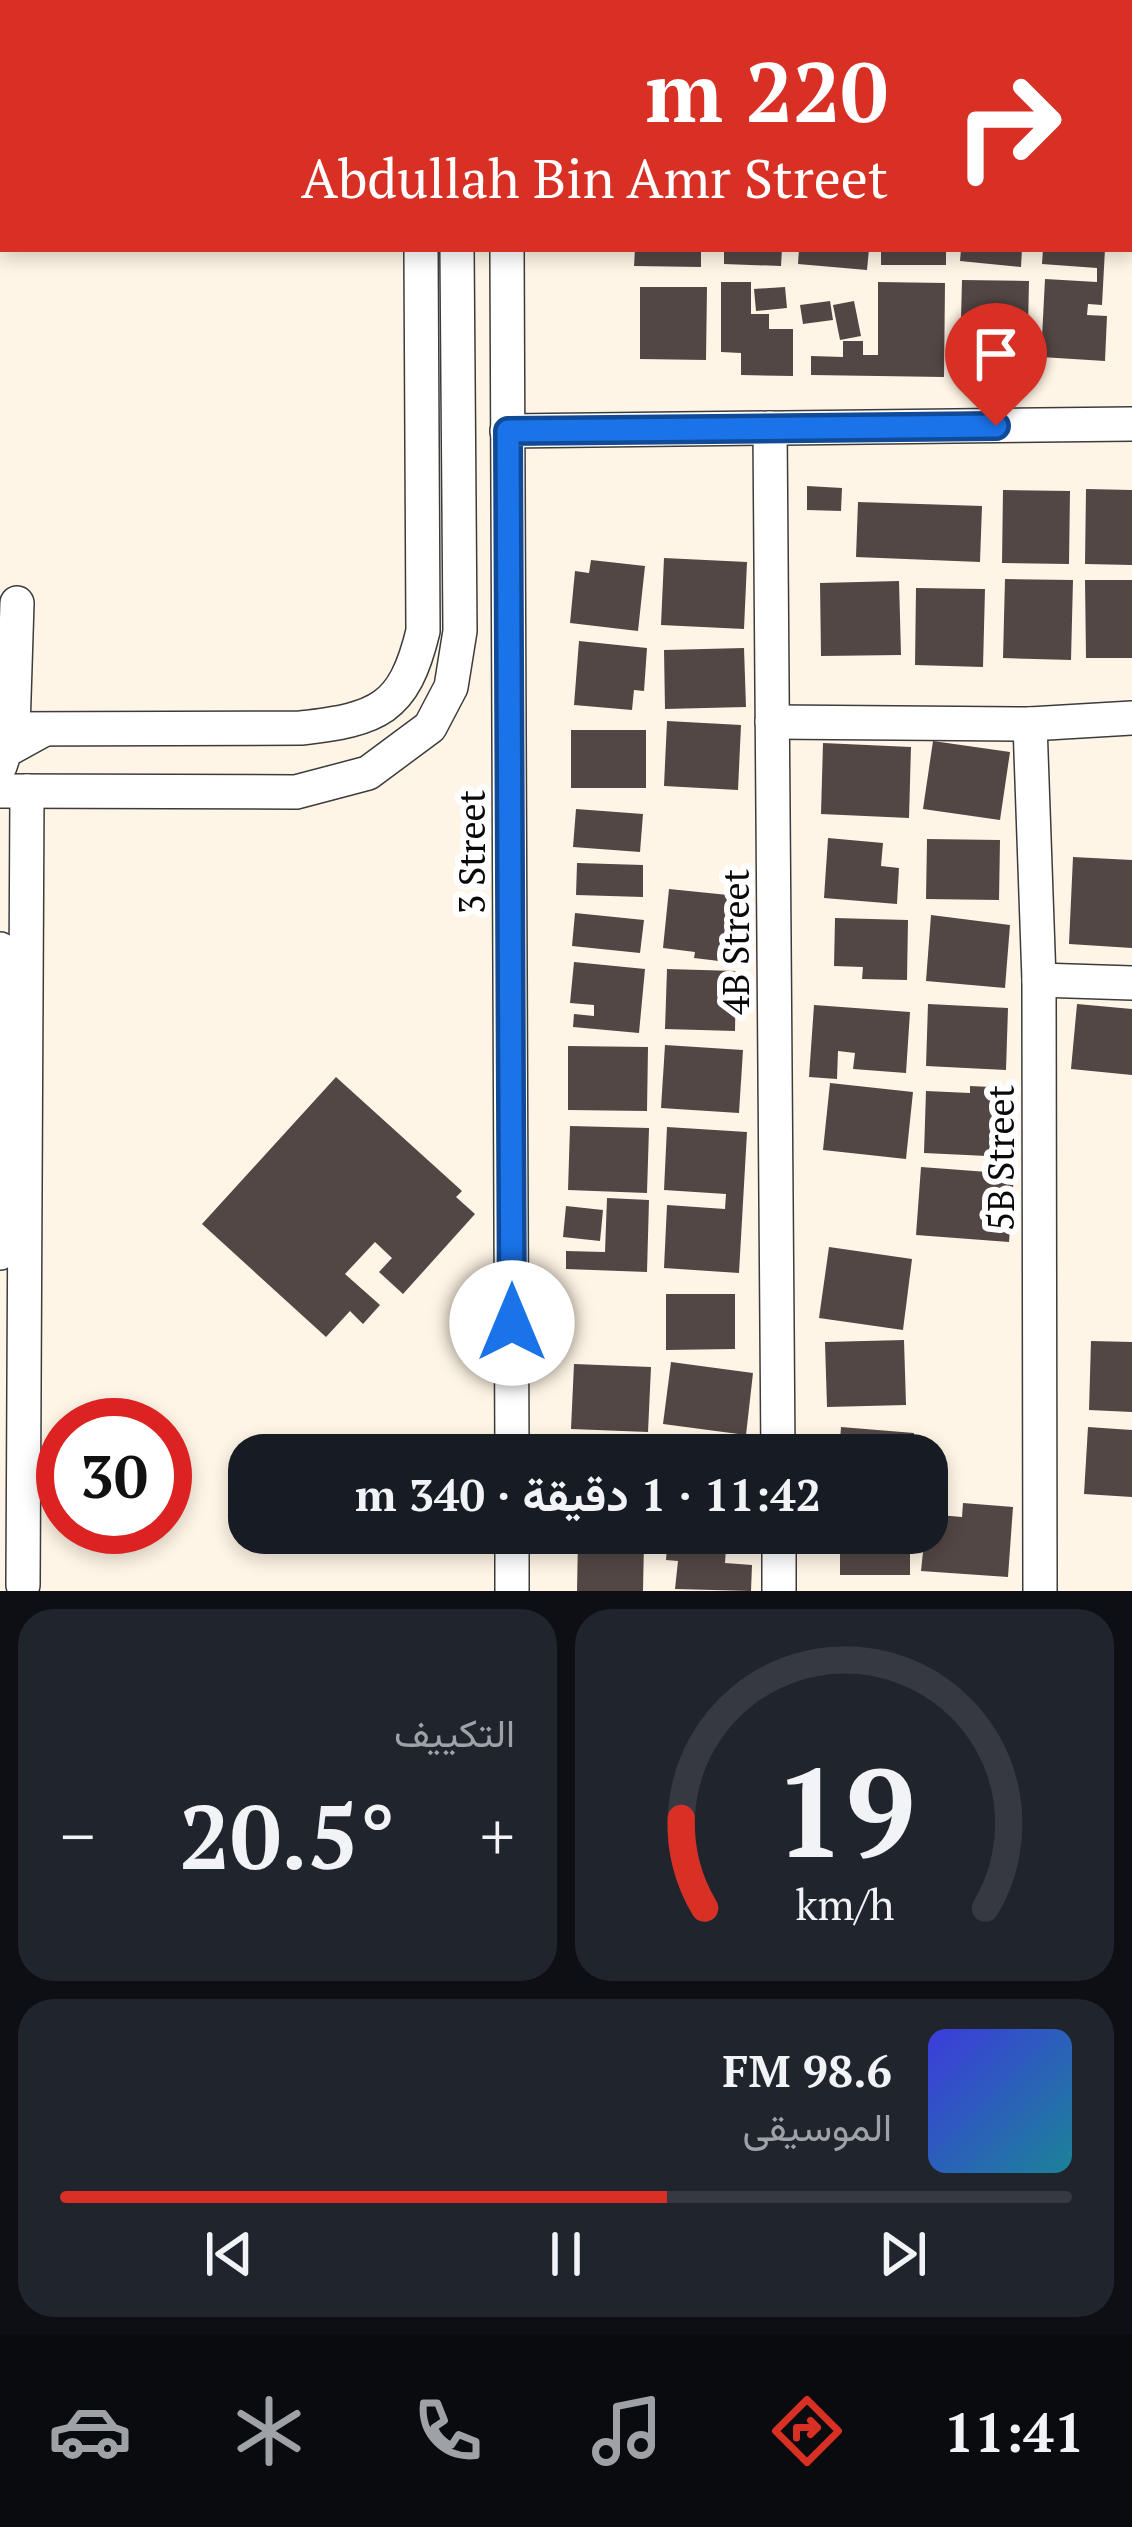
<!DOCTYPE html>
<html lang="ar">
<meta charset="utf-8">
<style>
:root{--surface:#171b24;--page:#20242c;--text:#f1f3f6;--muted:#9ea1a6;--line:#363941;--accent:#d93025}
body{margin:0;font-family:"PT Serif",Vazirmatn,serif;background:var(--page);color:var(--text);direction:rtl;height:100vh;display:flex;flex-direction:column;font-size:45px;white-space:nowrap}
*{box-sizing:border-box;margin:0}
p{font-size:39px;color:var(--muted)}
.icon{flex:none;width:66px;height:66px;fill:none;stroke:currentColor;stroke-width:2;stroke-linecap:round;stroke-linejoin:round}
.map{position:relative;height:1591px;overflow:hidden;direction:ltr}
.sheet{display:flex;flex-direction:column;gap:18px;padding:18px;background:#0d0f14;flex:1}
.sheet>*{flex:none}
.hud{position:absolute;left:0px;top:0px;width:1134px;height:252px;box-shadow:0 6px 18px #0003;direction:rtl;background:#d93025;color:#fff;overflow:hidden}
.speed{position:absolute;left:36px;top:1398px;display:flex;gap:24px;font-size:60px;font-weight:700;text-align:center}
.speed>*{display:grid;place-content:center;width:156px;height:156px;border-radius:50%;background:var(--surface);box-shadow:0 6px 18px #0003;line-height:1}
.speed .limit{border:18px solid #d22;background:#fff;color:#111}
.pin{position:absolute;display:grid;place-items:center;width:102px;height:102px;color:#fff;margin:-123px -51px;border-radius:50% 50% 50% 0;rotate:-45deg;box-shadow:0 0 12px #0007}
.pin .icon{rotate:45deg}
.me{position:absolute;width:132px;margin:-66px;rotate:0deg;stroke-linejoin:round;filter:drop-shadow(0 0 9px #0008)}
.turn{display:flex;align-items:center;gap:42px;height:252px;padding:0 48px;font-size:54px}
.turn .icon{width:156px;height:156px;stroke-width:2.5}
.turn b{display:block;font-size:84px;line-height:102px}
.big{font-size:90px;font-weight:700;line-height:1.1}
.sheet .tile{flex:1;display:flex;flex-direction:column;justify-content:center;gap:18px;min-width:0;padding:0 42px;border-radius:36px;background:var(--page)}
.sheet .dial{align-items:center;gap:0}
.dial svg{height:312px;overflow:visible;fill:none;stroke:var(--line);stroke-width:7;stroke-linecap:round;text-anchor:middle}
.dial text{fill:var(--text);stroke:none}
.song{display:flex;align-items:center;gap:36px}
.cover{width:144px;height:144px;border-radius:18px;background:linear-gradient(135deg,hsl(240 70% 55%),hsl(190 70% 35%))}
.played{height:12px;border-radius:6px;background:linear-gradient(90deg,var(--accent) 60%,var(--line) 60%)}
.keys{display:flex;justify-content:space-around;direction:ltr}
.heat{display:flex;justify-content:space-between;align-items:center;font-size:66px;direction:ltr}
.sheet .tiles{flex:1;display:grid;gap:18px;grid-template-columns:1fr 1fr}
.tile:last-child{grid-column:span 2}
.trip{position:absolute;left:228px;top:1434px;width:720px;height:120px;border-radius:36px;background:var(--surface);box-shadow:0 6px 18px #0003;font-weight:700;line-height:120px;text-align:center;direction:rtl}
.tabs{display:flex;height:192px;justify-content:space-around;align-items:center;background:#090b0e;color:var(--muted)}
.tabs .icon{width:84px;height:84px}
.tabs .active{color:var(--accent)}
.tabs b{font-size:54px;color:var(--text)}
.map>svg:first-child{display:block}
.building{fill:#534745}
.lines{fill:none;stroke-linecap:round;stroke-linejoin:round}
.minor-casing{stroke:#3c3c3c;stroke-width:36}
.minor{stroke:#fff;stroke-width:33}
.route-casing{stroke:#114b97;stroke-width:30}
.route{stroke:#1a73e8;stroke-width:21}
.labels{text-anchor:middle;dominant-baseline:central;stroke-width:12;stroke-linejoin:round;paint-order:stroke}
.street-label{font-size:36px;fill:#090909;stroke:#fff}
</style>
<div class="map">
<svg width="1132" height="1591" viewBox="0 0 1132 1591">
<rect width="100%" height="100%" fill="#fff5e6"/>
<!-- building -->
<g class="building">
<polygon points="635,249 701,249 701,267 634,266"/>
<polygon points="724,249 782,249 781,266 724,264"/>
<polygon points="799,249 869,249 867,270 798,264"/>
<rect x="881" y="249" width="65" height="16"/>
<polygon points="961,249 1022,249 1021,267 960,261"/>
<polygon points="1043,249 1105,249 1102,305 1088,304 1087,315 1107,316 1105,361 1041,357 1045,279 1097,282 1097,268 1042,264"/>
<polygon points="962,280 1029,281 1027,374 1015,373 1015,358 960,357"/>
<polygon points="721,282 751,282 751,314 769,314 769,329 793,329 793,376 741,375 741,353 721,352"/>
<polygon points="878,282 945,283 944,377 811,375 811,356 843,357 843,341 863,341 863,355 878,355"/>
<polygon points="640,287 707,287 706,360 640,359"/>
<polygon points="785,287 787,308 756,311 754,289"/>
<polygon points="830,301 833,320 803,324 800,305"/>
<polygon points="854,301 861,336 840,340 833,305"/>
<polygon points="807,486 842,488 841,511 807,510"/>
<polygon points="1086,489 1132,490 1132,565 1085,564"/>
<polygon points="1003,490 1070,491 1069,564 1002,563"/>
<polygon points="858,502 982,506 980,562 856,557"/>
<polygon points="664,558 747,562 744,629 661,625"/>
<polygon points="591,560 645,566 638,631 570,623 575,571 589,573"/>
<polygon points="1005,579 1073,580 1071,660 1003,658"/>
<polygon points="1085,580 1132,580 1132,658 1086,658"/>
<polygon points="899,581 901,655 821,656 820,583"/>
<polygon points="916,588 985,589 983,667 915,665"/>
<polygon points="579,641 647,648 644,691 634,690 632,710 574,705"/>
<polygon points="744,648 746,707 665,709 664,650"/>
<polygon points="667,721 741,725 738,790 664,786"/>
<rect x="571" y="730" width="75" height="58"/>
<polygon points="933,741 1010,752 1000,820 923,809"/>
<polygon points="823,743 911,747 909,818 821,814"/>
<polygon points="576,809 643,814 640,852 573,847"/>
<polygon points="828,838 883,843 881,866 899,868 897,904 824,898"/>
<polygon points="927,839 1000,840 999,900 926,899"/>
<polygon points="1073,857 1132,860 1132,948 1069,944"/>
<polygon points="577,863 643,865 643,897 576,895"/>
<polygon points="669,889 738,896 734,938 721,937 719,961 694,958 695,952 663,948"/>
<polygon points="575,913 644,920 640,953 572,946"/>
<polygon points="931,915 1010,925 1005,988 926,981"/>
<polygon points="835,918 908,920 907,980 862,979 863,967 834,966"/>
<polygon points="574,962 645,969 639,1033 573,1027 574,1014 594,1016 594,1005 570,1003"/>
<polygon points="667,969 736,971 735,1031 665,1029"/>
<polygon points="928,1004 1008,1008 1006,1070 926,1066"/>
<polygon points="1077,1004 1132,1009 1132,1075 1071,1069"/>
<polygon points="814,1005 910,1012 906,1073 853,1069 855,1053 838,1051 837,1079 809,1077"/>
<polygon points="665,1045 743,1050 739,1113 661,1108"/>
<polygon points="568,1046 648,1047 647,1111 568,1110"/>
<polygon points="336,1077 462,1191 456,1197 475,1214 403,1294 379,1272 392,1258 375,1242 345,1274 380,1305 363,1324 350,1311 326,1337 202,1224"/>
<polygon points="830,1083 913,1092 906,1159 823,1150"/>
<polygon points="970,1086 1012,1088 1008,1157 924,1153 926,1091 970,1093"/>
<polygon points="570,1126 649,1128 647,1193 568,1190"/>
<polygon points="667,1127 747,1132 739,1273 664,1268 667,1205 725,1209 726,1194 664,1190"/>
<polygon points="921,1167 1014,1174 1009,1242 916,1235"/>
<polygon points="607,1198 649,1200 647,1272 566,1269 566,1251 605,1252"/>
<polygon points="566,1206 603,1210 600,1241 563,1237"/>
<polygon points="829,1247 912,1259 903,1330 819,1318"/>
<polygon points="666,1294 735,1294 735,1349 666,1350"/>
<polygon points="904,1340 906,1405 827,1407 825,1342"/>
<polygon points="1091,1341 1132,1342 1132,1412 1089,1410"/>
<polygon points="671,1362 753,1373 746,1435 663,1424"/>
<polygon points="574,1364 651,1367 648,1432 571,1429"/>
<polygon points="841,1427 914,1433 912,1455 839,1455"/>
<polygon points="1088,1427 1132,1430 1132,1497 1084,1494"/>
<polygon points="963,1503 1013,1507 1008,1577 921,1571 927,1514 962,1517"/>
<polygon points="668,1533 727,1533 725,1563 752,1565 751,1591 675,1589 678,1561 666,1560"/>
<polygon points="578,1539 644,1541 643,1591 577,1591"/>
<polygon points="910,1542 910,1575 840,1575 840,1543"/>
</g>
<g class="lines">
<!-- minor casing -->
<g class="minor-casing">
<g id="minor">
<polyline points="418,0 418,3"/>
<polyline points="454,0 454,3"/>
<polyline points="769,0 769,3"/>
<polyline points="1043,0 1043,3"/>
<polyline points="508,3 508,0"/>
<polyline points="1131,148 1132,148"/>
<polyline points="507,249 512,1455"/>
<polyline points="770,428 778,1455"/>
<polyline points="507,431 1132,424"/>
<polyline points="772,722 1030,724 1132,718"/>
<polyline points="1030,724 1039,980 1040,1591"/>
<path d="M 0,729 L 301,728 C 378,719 404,710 423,631 L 421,249"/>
<polyline points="13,729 17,603"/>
<polyline points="0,766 5,751 43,730"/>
<polyline points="0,791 296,792 368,773 430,727 451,687 460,631 457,249"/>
<polyline points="0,949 0,1253"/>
<polyline points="1039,980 1132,983"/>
<polyline points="512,1533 512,1591"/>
<polyline points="779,1533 779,1591"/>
<polyline points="23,1585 27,791"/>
</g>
</g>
<!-- minor -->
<use href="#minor" class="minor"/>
</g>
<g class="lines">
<!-- route casing -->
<g class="route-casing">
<polyline id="route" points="512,1323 508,431 996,426"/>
</g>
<!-- route -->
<use href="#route" class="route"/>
</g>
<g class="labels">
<!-- street labels -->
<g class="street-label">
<text transform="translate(471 852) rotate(-90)">3 Street</text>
<text transform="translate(735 942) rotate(-90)">4B Street</text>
<text transform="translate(1000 1158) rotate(-90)">5B Street</text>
</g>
</g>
</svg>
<div class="speed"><div class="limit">30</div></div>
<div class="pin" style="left:996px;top:426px;background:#d93025"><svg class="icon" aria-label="arrive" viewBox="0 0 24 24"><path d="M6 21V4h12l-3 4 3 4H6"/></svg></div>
<svg class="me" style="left:512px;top:1323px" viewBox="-20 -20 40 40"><circle r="19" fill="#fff"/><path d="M0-13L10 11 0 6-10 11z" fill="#1a73e8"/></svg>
<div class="trip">11:42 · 1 دقيقة · 340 m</div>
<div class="hud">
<div class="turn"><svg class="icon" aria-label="right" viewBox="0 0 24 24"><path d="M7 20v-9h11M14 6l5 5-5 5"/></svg><div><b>220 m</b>Abdullah Bin Amr Street</div></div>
</div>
</div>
<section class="sheet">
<div class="tiles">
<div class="tile dial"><svg viewBox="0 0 100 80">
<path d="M14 69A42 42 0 1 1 86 69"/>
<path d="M14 69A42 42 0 0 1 8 46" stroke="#d93025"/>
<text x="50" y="56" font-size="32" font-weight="700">19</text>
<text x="50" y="72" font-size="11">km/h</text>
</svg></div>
<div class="tile"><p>التكييف</p>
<div class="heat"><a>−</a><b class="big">20.5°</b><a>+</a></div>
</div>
<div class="tile">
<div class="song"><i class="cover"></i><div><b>98.6 FM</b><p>الموسيقى</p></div></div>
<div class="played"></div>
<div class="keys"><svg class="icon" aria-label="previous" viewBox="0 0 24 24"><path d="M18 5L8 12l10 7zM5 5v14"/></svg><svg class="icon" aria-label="pause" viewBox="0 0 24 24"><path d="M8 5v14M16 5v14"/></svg><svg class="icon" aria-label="next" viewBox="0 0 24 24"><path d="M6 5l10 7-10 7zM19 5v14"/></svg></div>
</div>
</div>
</section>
<nav class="tabs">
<b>11:41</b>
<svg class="icon active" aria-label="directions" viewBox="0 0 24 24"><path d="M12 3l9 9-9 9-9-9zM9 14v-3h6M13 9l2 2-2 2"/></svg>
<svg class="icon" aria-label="music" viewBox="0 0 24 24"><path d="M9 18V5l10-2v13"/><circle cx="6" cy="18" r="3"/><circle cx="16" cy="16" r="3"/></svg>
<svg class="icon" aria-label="phone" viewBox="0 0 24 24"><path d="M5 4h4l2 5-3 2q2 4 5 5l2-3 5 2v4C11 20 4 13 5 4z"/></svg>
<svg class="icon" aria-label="climate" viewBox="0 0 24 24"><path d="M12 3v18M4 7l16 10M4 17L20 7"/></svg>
<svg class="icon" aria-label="car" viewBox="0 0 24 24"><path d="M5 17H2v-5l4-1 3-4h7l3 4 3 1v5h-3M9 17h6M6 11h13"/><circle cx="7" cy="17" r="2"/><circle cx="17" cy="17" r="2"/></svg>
</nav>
